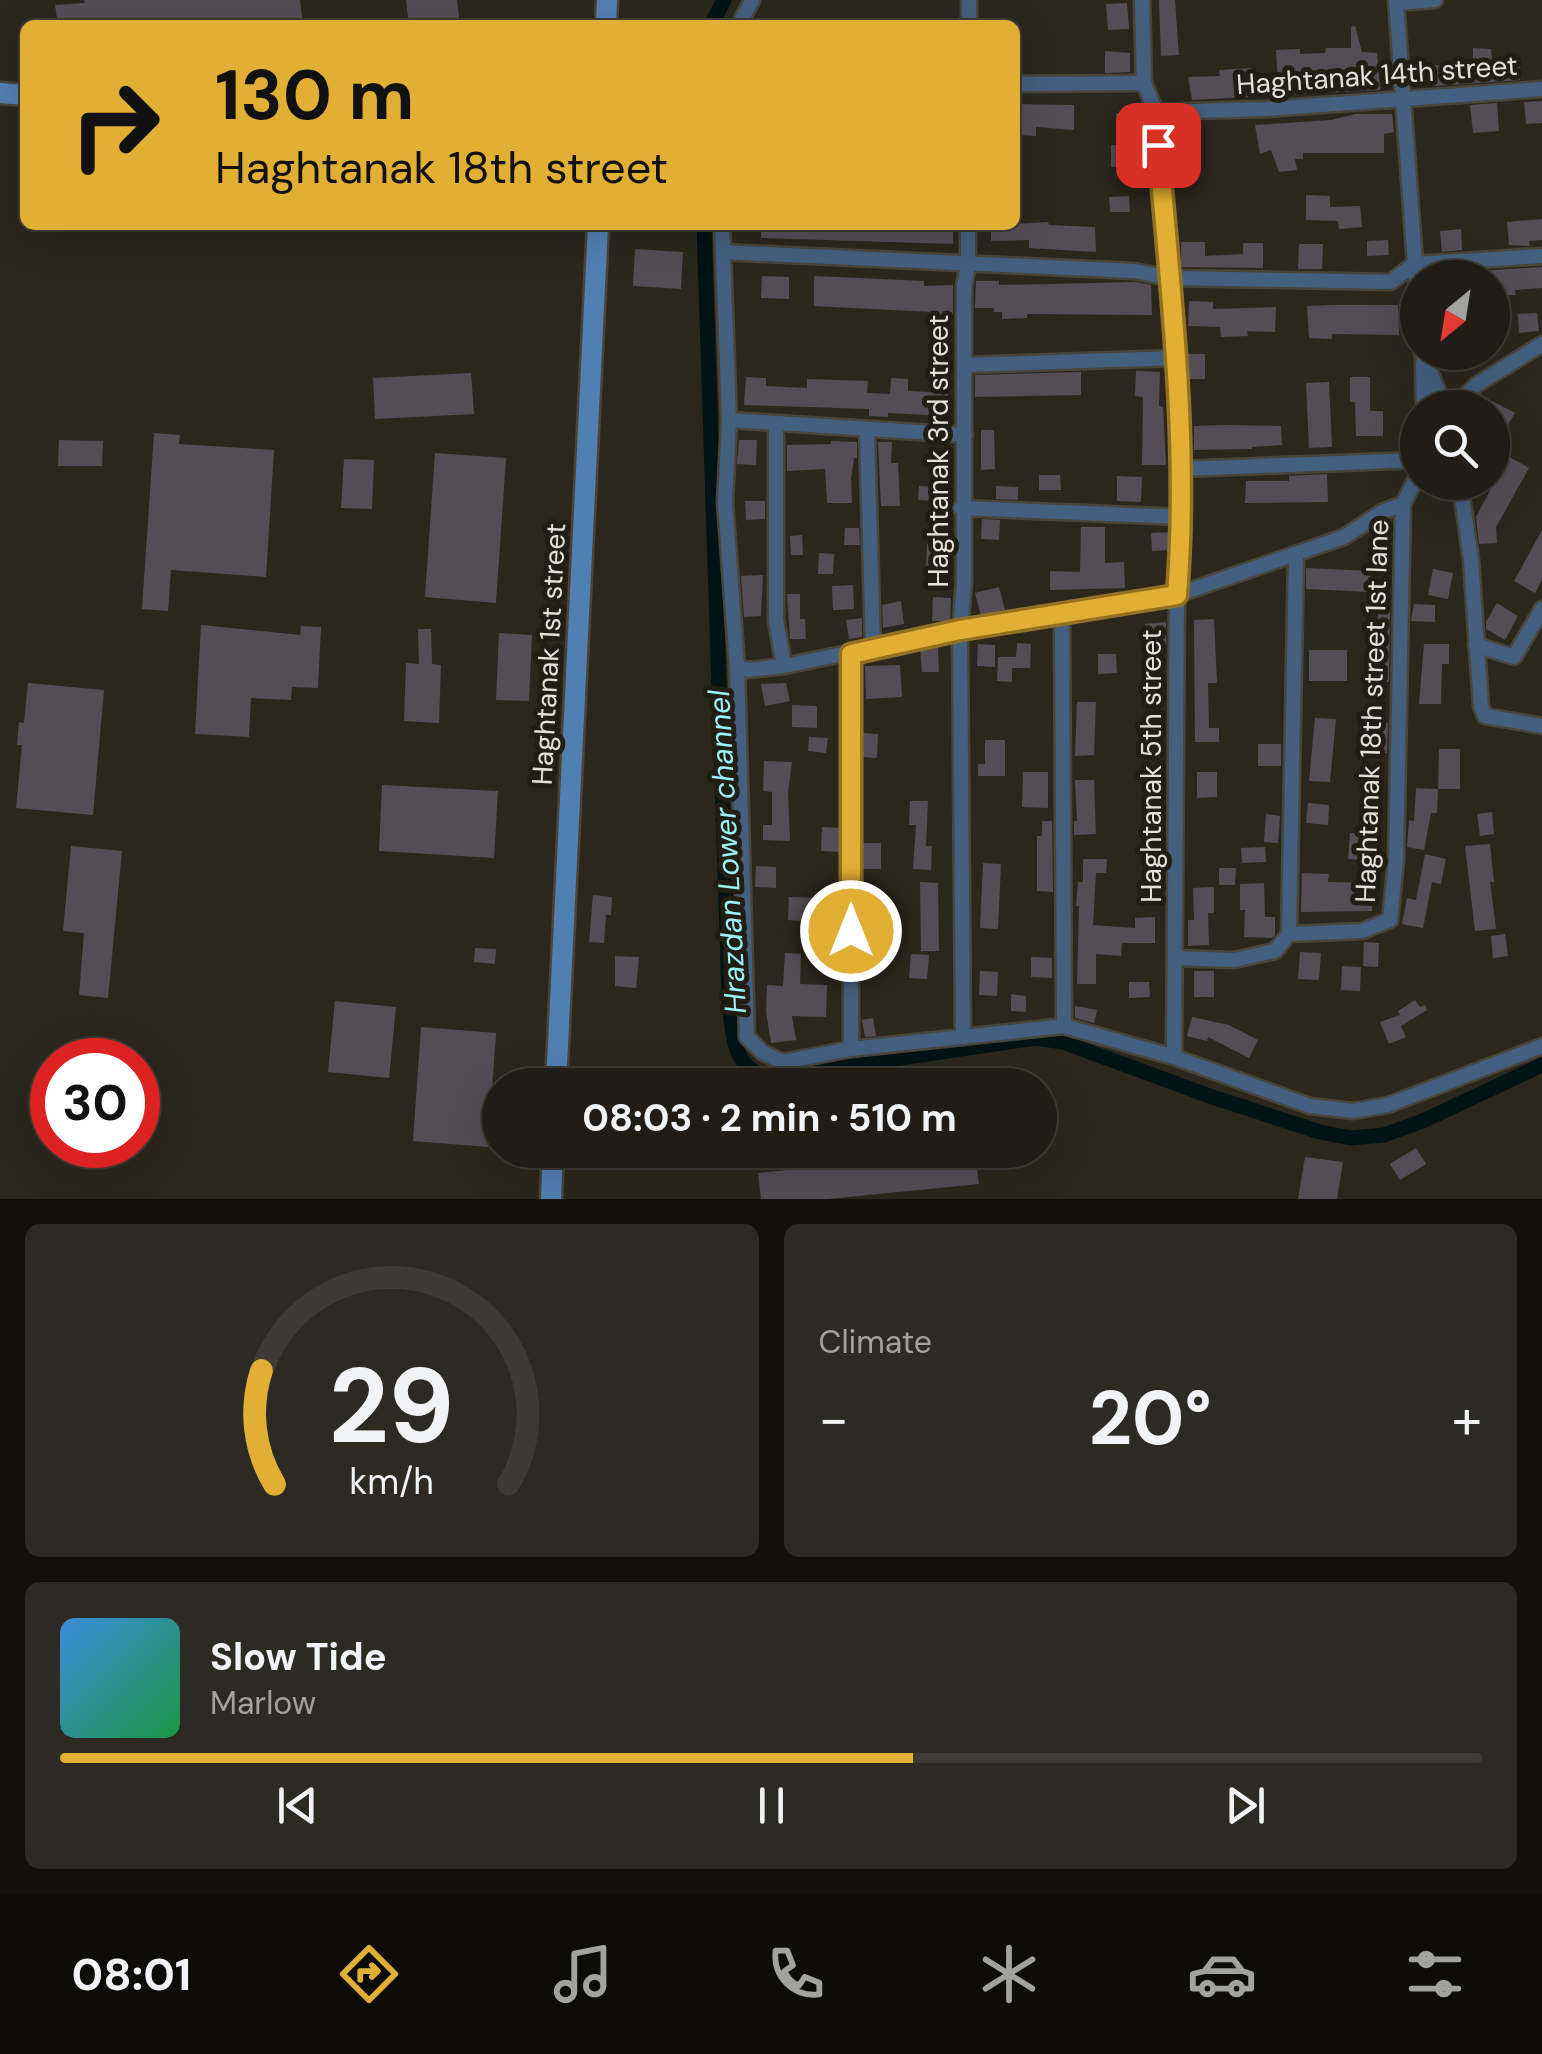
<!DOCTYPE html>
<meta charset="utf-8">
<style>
:root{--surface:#211d16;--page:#2d2a23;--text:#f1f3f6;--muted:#a2a2a1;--line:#3e3b35;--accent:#e1af34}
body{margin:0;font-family:"DM Sans",sans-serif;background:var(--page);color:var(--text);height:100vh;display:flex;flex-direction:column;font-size:38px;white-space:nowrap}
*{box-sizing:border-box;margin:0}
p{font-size:32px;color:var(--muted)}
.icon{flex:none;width:55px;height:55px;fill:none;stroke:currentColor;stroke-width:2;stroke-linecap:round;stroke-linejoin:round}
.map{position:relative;height:1199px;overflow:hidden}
.sheet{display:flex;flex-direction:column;gap:25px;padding:25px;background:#12100c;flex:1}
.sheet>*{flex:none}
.banner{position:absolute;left:20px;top:20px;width:1000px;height:210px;border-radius:15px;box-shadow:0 10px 40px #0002,0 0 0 2px var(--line);background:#e1af34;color:#111;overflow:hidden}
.needle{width:65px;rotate:210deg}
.controls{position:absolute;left:1400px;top:260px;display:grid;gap:20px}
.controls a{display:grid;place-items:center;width:110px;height:110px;border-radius:50%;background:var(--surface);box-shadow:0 10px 40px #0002,0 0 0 2px var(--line);font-size:50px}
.speed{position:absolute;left:30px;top:1038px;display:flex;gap:20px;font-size:50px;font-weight:700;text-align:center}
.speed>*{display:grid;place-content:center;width:130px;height:130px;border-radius:50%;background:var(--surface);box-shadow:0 10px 40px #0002,0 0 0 2px var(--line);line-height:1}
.speed .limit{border:15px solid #d22;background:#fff;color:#111}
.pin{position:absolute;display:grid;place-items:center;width:85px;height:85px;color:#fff;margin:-42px;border-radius:20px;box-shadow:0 5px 15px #0006}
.me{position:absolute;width:110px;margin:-55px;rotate:0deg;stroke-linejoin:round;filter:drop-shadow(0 0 8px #0008)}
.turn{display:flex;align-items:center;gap:35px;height:210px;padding:0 30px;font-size:45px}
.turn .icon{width:130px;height:130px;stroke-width:2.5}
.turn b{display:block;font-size:70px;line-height:85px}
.big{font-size:75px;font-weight:700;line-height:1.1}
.sheet .card{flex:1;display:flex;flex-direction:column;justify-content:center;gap:15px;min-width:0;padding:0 35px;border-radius:15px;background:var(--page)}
.sheet .dial{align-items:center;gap:0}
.dial svg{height:260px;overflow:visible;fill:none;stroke:var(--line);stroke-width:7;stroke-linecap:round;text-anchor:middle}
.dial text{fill:var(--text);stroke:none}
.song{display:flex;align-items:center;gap:30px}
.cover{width:120px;height:120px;border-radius:15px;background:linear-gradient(135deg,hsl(210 70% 55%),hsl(140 70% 35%))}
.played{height:10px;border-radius:5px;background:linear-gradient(90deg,var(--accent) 60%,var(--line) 60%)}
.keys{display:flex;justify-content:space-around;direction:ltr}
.heat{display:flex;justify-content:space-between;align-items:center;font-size:55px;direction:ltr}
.sheet .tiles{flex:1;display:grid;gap:25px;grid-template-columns:1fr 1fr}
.card:last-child{grid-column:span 2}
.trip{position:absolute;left:482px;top:1068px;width:575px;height:100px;border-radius:50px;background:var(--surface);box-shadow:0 10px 40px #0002,0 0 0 2px var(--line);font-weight:700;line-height:100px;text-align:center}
.menu{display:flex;height:160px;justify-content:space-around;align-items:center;background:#0d0c09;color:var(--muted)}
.menu .icon{width:70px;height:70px}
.menu .selected{color:var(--accent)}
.menu b{font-size:45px;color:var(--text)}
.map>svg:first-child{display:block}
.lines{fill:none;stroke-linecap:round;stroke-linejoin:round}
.canal{stroke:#001315;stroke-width:15}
.building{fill:#554d56}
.street-casing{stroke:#49453b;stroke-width:19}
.secondary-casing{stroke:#49453b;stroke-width:25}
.street{stroke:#446080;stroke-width:14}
.secondary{stroke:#527fb2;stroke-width:20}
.route-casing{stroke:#927222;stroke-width:25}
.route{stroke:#e1af34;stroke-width:18}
.labels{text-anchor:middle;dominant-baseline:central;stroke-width:10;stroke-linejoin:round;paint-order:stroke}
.street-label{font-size:28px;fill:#e4e1da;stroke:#221e14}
.water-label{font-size:30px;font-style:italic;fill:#9bf3fa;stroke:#221e14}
</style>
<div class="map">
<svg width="1542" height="1199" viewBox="0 0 1542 1199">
<rect width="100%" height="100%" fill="#2c271d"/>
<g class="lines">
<!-- canal -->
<g class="canal">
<polyline points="711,25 724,0"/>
<path d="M 704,225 L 729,996 C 732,1029 731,1073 772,1077 L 1036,1038 L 1063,1042 L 1215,1098 L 1320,1132 L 1351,1138 L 1384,1135 L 1425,1120 L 1542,1065"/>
</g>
</g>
<!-- building -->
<g class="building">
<polygon points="84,0 300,0 303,25 58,25 55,5 85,3"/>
<polygon points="406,0 457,0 460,25 409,25"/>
<polygon points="1159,0 1175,0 1179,55 1161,56"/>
<polygon points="1127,3 1129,29 1108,30 1106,4"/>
<polygon points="1355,26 1362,52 1377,53 1380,90 1192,100 1188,77 1220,76 1219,70 1252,68 1255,83 1278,83 1276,50 1300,49 1300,54 1325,53 1326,48 1351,48 1351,27"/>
<polygon points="1473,48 1491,49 1492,61 1519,58 1520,80 1434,86 1431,66 1473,61"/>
<polygon points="1105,51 1130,53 1130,72 1105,73"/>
<polygon points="1542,101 1542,123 1526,124 1524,102"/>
<polygon points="1497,103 1499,131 1473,133 1470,105"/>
<polygon points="1015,104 1074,105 1074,130 1036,127 1036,136 1015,135"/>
<polygon points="1116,113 1146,115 1147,131 1129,131 1130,167 1111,167 1111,145 1116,145"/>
<polygon points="1356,114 1392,114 1394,132 1384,134 1384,153 1303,153 1303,159 1295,159 1297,170 1279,172 1271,150 1260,154 1255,125 1331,120"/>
<polygon points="1306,195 1330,196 1330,207 1360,206 1362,227 1339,229 1338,221 1306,220"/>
<polygon points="1129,196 1130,212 1110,212 1109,197"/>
<polygon points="1542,219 1542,240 1529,241 1530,246 1509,245 1507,222"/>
<polygon points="1048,222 1049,225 1095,227 1096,252 1029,248 1029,240 991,241 991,225"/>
<polygon points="761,225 953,225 953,244 761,238"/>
<polygon points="1461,229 1462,250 1442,252 1440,231"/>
<polygon points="1388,240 1389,255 1367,256 1367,241"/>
<polygon points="1181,242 1205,242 1205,256 1243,254 1243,243 1263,243 1263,268 1181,267"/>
<polygon points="1299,244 1323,244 1322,269 1298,269"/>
<polygon points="635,249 683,252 681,289 633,286"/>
<polygon points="1542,267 1542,288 1515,290 1516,295 1492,296 1492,278 1448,278 1448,273"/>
<polygon points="762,276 789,277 789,299 761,298"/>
<polygon points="814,276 924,281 924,286 953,285 953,320 932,321 932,312 814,306"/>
<polygon points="976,281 999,281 999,285 1136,282 1151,285 1152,315 1027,314 1027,318 1002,319 1002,312 994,312 994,308 975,308"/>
<polygon points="1189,301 1213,302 1213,309 1276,307 1275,332 1247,331 1248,336 1221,337 1220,327 1188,326"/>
<polygon points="1332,305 1398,305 1399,335 1332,334 1332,339 1309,338 1307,306"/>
<polygon points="1537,313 1539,331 1519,333 1518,314"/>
<polygon points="1186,354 1205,354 1205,379 1188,379"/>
<polygon points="1136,371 1160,372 1159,406 1163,407 1166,465 1142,465 1143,397 1135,396"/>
<polygon points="1081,372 1081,395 975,397 975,375"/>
<polygon points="471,373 474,414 375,419 373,378"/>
<polygon points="746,377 766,378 766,386 807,388 807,379 868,381 867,393 890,394 891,378 908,379 908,391 948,393 947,416 888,413 888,417 869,416 869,409 744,405"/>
<polygon points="1350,377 1370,377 1370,411 1383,411 1383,436 1356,436 1355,402 1350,402"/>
<polygon points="1329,382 1332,447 1309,448 1306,383"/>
<polygon points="1492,401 1515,413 1494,448 1529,468 1496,527 1497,543 1479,544 1476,517 1492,487"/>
<polygon points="1224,425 1281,426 1282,445 1252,447 1252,449 1194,450 1194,426"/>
<polygon points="981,430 994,430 995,469 981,470"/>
<polygon points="154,433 180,435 179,444 274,450 266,577 171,570 168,611 142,609"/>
<polygon points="59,440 103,441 102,466 58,466"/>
<polygon points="739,440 757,440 756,465 737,464"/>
<polygon points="831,441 857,442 857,458 854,458 851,479 852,503 827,503 825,469 787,471 787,445 831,444"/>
<polygon points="878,442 892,442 891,463 898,463 900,506 881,506"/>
<polygon points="435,453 506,458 496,603 425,597"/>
<polygon points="344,459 374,460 372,509 341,508"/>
<polygon points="1327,474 1328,502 1245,503 1246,481 1289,481 1289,476"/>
<polygon points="1039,475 1060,475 1061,490 1039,490"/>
<polygon points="1117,476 1142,477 1141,502 1117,501"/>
<polygon points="919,486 940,487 939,501 918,500"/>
<polygon points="996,486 1018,487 1018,500 996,499"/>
<polygon points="745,501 765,501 765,519 746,520"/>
<polygon points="982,519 1000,520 999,540 981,539"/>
<polygon points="1392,520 1391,570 1371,571 1372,531"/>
<polygon points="1081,527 1105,527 1105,563 1124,562 1125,588 1050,590 1050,571 1080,572"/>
<polygon points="845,528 859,528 860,545 844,545"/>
<polygon points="1542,530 1542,580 1535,593 1514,581"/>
<polygon points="1170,532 1170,550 1152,551 1151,533"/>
<polygon points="802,535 803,555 791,555 790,536"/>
<polygon points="927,544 946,545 944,569 926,568"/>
<polygon points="819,553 834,554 833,574 818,574"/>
<polygon points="1306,568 1372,571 1371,592 1306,589"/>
<polygon points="1433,569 1453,573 1448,599 1428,595"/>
<polygon points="763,575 761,616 744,617 741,576"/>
<polygon points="853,585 854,609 833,610 832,586"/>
<polygon points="999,587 1005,610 981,616 975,593"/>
<polygon points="787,594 800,594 800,619 805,619 806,639 790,639"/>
<polygon points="933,597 951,598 950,621 932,621"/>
<polygon points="901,601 904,624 883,628 882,605"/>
<polygon points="1497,603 1518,616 1505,640 1486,629 1486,622"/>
<polygon points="1414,604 1435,605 1435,622 1411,621"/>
<polygon points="1378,608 1390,608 1389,682 1373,682 1373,658 1378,658"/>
<polygon points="862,618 862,637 849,639 846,620"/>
<polygon points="1214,619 1217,683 1208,683 1209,728 1219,728 1219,742 1195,742 1194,620"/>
<polygon points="1166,622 1166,646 1147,647 1145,624"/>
<polygon points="201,625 300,635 301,626 321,627 318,688 292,687 291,700 251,698 249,737 195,734"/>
<polygon points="418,629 431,629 432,664 441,665 439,723 404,721 406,663 419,664"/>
<polygon points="499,633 532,635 529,701 496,700"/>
<polygon points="1017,643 1031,644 1030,668 1012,668 1012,682 997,681 998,657 1016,657"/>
<polygon points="978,644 995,645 995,667 977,666"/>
<polygon points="1424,644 1449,644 1449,664 1442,664 1441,704 1419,704"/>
<polygon points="938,647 939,672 922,672 920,649"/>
<rect x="1309" y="650" width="38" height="31"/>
<polygon points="1098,654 1116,654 1117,673 1098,674"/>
<polygon points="900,665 902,697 866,699 865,666"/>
<polygon points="28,683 104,690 93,815 16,808 22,745 17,745 19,722 24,723"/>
<polygon points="786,683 790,701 765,706 761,684"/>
<polygon points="1077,702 1096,702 1094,755 1075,756"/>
<polygon points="792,705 817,706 817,728 792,727"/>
<polygon points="1315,718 1336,719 1330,782 1309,781"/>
<polygon points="1374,723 1388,723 1387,753 1374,753"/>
<polygon points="862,733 878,734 877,758 862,757"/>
<polygon points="809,737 828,738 826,753 808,751"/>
<polygon points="985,740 1005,740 1005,776 978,776 978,764 985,764"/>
<rect x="1258" y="744" width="23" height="22"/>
<polygon points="1439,749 1460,749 1460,789 1438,789"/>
<polygon points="764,761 792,762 788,793 790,841 763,840 763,825 772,825 772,792 763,791"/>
<polygon points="1023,772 1048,772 1048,808 1022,807"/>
<polygon points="1197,772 1217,772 1217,797 1197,798"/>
<polygon points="1075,780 1094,780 1096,834 1074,835 1074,821 1077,821"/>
<polygon points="382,785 498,791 494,858 379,851"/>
<polygon points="1416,788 1438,789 1437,813 1431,813 1424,850 1407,847 1409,820 1414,821"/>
<polygon points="910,801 928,801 926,846 932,846 931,870 913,869 916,825 909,825"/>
<polygon points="1308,803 1329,805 1328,825 1306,823"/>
<polygon points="1492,812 1494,834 1480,836 1477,814"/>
<polygon points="1266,814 1280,816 1278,843 1264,842"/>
<polygon points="1042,821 1052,821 1053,892 1037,891 1037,836 1042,836"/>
<polygon points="822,827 840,828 839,852 821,851"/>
<polygon points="1350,833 1371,834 1369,861 1348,859"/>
<polygon points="1143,841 1163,841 1164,866 1143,867"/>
<rect x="862" y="843" width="19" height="26"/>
<polygon points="1490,844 1494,882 1490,882 1496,929 1475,931 1465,846"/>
<polygon points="71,846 122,851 108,998 79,995 84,933 63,931"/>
<polygon points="1265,847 1266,862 1242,863 1241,848"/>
<polygon points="1425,854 1446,859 1441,884 1432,882 1423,928 1402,924 1407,898 1416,900"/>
<polygon points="1083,859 1107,859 1106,873 1096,873 1093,925 1135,928 1135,918 1155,917 1155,943 1122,943 1121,956 1096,954 1096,984 1077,984 1079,906 1076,906 1078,882 1083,882"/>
<polygon points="983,863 1001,864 998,929 980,928"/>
<polygon points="756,866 776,867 776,888 755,887"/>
<polygon points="1219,868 1236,868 1235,885 1219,885"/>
<polygon points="1302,873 1329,874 1328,882 1373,883 1372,911 1301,912"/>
<polygon points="920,882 938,883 939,951 921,951"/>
<polygon points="1264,883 1265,917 1275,917 1275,935 1272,938 1244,937 1245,910 1240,910 1240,884"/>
<polygon points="1214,887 1214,913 1208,913 1209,945 1188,946 1188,920 1194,920 1193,888"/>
<polygon points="593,895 612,897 611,915 606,915 604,943 589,942"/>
<polygon points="789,897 816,898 815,922 788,920"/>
<polygon points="878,915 895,916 894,947 877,946"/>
<polygon points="1505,934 1508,956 1493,958 1491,936"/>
<polygon points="1364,942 1379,943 1378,967 1363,966"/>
<polygon points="475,948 496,949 495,964 474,962"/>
<polygon points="1300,952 1321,953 1319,980 1298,979"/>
<polygon points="785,953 801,954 800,984 827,985 826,1017 792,1016 796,1040 771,1043 766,1011 767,985 783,986"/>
<polygon points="911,954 929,955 927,979 909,978"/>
<polygon points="615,956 639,957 636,988 615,986"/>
<polygon points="1031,957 1052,958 1052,978 1031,977"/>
<polygon points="1342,966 1361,967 1360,991 1341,990"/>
<polygon points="980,971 998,972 997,996 979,995"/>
<rect x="1194" y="971" width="20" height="26"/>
<polygon points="1129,982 1149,982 1150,997 1129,998"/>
<polygon points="1011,994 1026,996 1026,1012 1011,1011"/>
<polygon points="1415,1000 1420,1007 1425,1005 1427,1010 1401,1026 1406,1037 1389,1044 1380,1022 1400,1015 1398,1011"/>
<polygon points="335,1001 396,1007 389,1078 328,1072"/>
<polygon points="1075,1006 1097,1010 1094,1023 1075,1018"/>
<polygon points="1192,1017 1229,1025 1258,1040 1249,1058 1208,1037 1207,1041 1187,1036"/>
<polygon points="873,1018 876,1036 865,1037 862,1020"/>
<polygon points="421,1027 496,1033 488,1147 413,1141"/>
<polygon points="1416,1148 1426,1164 1400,1180 1390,1164"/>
<polygon points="975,1151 979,1184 828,1199 761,1199 758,1173"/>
<polygon points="1305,1157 1343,1162 1337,1199 1298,1199"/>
</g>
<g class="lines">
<!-- street casing -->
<g class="street-casing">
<g id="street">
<polyline points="1142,0 1144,83 1156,112 1176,358 1183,517 1177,595 1174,1057"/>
<polyline points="1396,0 1418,305"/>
<polyline points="1397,3 1435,0"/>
<polyline points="739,25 752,0"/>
<polyline points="969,25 969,0"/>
<polyline points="1015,84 1144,83"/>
<polyline points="1156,112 1267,109 1542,89"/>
<polyline points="722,225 729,420 725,502 737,666 747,1037 762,1052 782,1062 851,1049 1064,1026 1174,1057 1310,1106 1353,1111 1388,1105 1542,1046"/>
<polyline points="723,252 1134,271 1169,278 1391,282 1414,264 1542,256"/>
<polyline points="1422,353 1445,408"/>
<polyline points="1423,363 1424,408"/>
<polyline points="964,365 1176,358"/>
<polyline points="1454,408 1476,385 1542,344"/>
<polyline points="729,420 965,435"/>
<polyline points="776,425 776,620 784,666"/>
<polyline points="867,431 873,648"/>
<polyline points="1181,469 1418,460"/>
<polyline points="1460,482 1471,560 1481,706 1485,716 1542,726"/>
<polyline points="961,508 1183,517"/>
<polyline points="1062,614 1064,1026"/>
<polyline points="1476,645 1514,657 1542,609"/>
<polyline points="737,666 748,670 784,666 960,630 1177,595 1344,537 1382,512 1403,504"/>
<polyline points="1289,934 1296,555"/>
<polyline points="1175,958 1234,960 1275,951 1289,934 1362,931 1390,920 1396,861 1403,504 1418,475"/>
<polyline points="963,1037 960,630 964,583 964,286 968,265 968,225"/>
<polyline points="851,1049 851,654"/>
</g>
</g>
<!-- secondary casing -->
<g class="secondary-casing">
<g id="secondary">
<polyline points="606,25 607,0"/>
<polyline points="0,93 25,95"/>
<polyline points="556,1085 598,225"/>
<polyline points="551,1199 553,1150"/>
</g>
</g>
<!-- street -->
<use href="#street" class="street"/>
<!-- secondary -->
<use href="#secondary" class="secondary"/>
</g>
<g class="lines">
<!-- route casing -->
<g class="route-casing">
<path id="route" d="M 851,931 L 851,654 L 960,630 L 1177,595 C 1189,445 1171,294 1158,145"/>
</g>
<!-- route -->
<use href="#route" class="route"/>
</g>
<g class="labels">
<!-- street labels -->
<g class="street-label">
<text transform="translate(1377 75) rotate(-4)">Haghtanak 14th street</text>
<text transform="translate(938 451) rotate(-90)">Haghtanak 3rd street</text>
<text transform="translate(549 654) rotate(-87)">Haghtanak 1st street</text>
<text transform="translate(1372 711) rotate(-88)">Haghtanak 18th street 1st lane</text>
<text transform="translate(1151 766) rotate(-90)">Haghtanak 5th street</text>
</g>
<!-- water labels -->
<g class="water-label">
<text transform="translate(727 852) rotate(-93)">Hrazdan Lower channel</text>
</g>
</g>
</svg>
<div class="controls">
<a><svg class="needle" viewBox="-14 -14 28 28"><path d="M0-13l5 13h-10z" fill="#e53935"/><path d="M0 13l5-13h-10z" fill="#a2a2a1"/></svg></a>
<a><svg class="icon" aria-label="search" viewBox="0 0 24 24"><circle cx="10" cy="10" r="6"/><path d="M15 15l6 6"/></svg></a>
</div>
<div class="speed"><div class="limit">30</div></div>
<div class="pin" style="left:1158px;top:145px;background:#d93025"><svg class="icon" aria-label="arrive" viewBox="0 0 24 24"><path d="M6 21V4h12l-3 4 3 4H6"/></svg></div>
<svg class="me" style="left:851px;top:931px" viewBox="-20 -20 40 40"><circle r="17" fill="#e1af34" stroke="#fff" stroke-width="3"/><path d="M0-11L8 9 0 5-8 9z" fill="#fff"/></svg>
<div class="trip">08:03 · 2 min · 510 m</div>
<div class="banner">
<div class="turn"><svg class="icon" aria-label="right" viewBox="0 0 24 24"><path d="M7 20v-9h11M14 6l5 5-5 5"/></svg><div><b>130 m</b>Haghtanak 18th street</div></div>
</div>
</div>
<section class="sheet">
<div class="tiles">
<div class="card dial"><svg viewBox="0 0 100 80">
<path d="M14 69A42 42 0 1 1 86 69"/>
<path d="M14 69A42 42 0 0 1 10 34" stroke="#e1af34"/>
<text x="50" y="56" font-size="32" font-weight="700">29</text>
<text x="50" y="72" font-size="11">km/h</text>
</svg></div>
<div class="card"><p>Climate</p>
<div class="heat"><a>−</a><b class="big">20°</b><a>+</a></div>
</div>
<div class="card">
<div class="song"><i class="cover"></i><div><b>Slow Tide</b><p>Marlow</p></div></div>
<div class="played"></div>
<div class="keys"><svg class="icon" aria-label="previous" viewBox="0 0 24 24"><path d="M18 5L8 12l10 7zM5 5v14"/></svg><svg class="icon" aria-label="pause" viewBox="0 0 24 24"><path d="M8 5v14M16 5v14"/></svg><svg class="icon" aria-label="next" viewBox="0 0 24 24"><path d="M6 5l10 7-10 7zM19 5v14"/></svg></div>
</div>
</div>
</section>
<nav class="menu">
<b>08:01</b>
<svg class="icon selected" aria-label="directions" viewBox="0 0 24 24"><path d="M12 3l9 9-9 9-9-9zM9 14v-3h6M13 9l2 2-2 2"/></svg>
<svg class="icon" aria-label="music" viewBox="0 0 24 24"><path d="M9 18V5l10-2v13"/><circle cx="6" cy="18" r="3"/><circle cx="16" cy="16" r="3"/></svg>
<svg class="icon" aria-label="phone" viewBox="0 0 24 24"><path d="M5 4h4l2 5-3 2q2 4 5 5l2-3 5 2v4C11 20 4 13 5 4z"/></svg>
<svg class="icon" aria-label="climate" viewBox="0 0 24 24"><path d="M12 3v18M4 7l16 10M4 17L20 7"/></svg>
<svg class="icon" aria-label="car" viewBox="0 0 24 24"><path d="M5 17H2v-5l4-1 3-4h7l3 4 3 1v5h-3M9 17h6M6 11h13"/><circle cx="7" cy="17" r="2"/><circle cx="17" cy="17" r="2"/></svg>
<svg class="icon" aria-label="filters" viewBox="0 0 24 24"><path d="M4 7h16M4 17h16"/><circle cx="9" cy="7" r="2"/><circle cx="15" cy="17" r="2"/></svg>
</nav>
